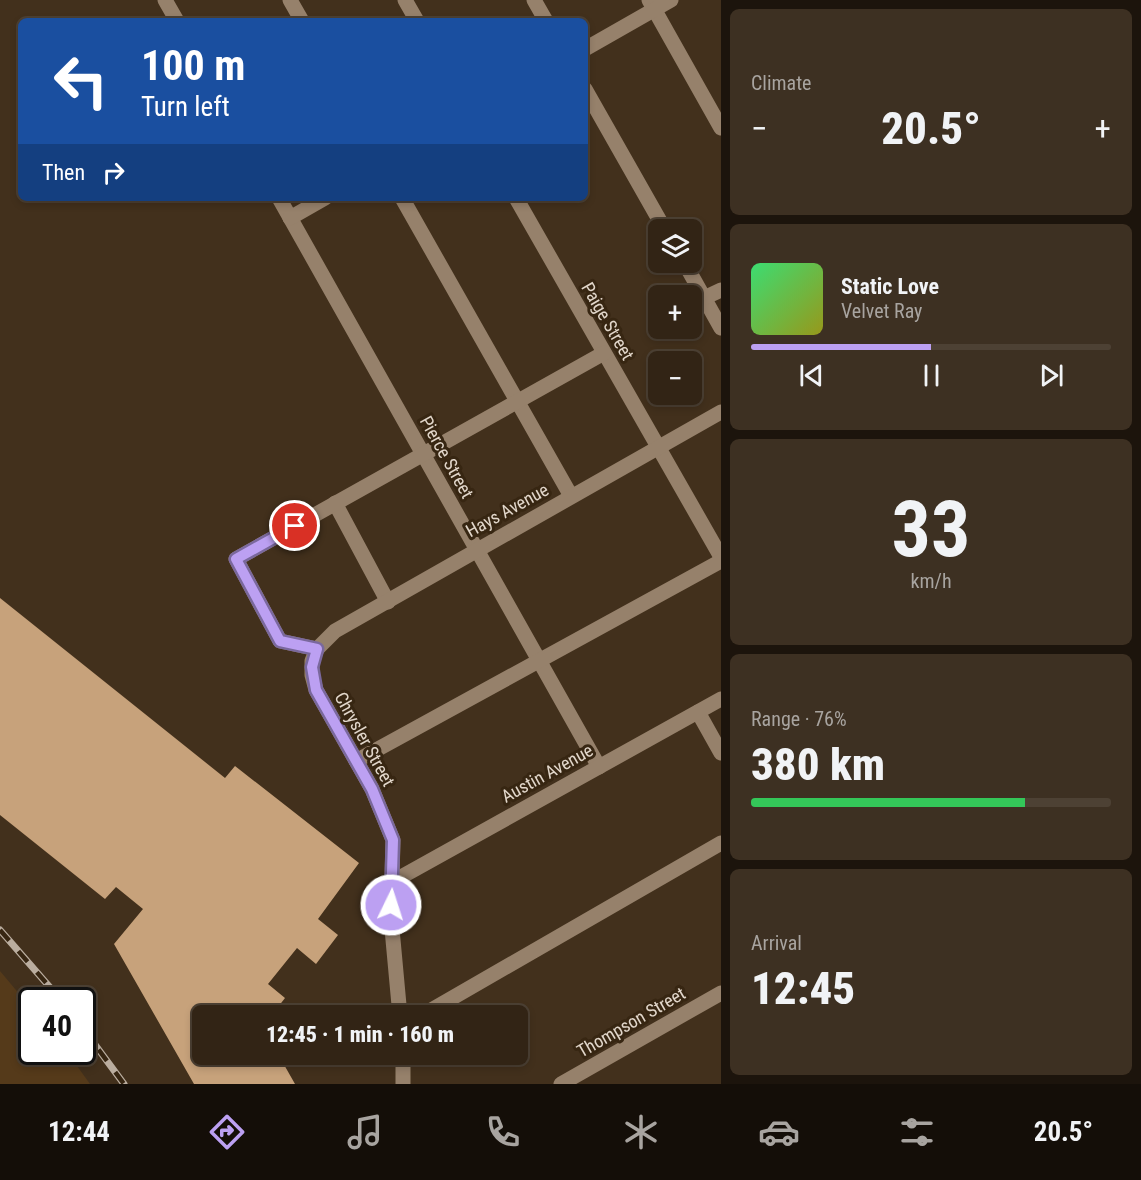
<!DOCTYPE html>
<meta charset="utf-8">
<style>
:root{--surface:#322415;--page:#3d3022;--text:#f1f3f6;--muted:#a8a4a0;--line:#4d4134;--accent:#bca0f2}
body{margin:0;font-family:"Roboto Condensed",sans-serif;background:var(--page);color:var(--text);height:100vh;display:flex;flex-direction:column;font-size:22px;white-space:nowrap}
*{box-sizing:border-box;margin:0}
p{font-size:20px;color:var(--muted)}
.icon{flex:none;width:33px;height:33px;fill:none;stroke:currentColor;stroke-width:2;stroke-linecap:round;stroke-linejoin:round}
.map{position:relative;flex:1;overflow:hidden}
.details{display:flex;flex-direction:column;gap:9px;padding:9px;background:#1c140c;width:420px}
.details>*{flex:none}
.top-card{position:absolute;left:18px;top:18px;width:570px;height:183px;border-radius:9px;box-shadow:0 3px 9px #0003,0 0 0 2px var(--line);background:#1a4fa0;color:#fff;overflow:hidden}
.tools{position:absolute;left:648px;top:219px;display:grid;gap:12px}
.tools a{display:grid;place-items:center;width:54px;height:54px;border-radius:9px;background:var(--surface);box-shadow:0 3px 9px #0003,0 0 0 2px var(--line);font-size:30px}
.speed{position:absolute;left:18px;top:987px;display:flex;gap:12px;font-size:30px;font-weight:700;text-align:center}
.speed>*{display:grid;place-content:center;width:78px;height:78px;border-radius:50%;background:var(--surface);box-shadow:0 3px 9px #0003,0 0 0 2px var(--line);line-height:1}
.speed .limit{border:3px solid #111;border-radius:9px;background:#fff;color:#111}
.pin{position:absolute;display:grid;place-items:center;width:51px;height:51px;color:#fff;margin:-26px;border:3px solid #fff;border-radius:50%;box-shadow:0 2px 6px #0007}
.me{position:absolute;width:66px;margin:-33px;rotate:4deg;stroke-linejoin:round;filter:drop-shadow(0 0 4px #0008)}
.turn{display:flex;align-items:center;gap:21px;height:126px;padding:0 24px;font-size:27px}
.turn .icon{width:78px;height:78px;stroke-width:2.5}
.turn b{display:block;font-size:42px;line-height:51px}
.then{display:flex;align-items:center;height:57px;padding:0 24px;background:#0003;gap:12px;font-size:22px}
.big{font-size:45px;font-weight:800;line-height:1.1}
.details .widget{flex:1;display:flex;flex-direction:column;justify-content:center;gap:9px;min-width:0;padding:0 21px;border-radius:9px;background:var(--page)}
.details .dial{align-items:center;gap:0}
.dial b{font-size:78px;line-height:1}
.song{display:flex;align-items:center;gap:18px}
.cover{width:72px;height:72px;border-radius:9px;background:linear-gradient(135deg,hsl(140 70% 55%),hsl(60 70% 35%))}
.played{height:6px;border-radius:3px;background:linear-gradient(90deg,var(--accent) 50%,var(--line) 50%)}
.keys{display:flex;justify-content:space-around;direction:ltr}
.heat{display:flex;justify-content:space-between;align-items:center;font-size:33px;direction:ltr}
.charge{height:9px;border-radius:4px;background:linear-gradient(90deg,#34c759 76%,var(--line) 0)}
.trip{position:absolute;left:192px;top:1005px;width:336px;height:60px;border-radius:9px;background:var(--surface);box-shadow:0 3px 9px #0003,0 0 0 2px var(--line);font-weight:800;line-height:60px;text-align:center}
.tabs{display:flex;height:96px;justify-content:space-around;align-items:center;background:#140e08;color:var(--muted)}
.tabs .icon{width:42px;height:42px}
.tabs .selected{color:var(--accent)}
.tabs b{font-size:27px;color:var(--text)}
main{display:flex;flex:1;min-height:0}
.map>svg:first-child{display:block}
.green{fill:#553a1a}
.building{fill:#c7a27b}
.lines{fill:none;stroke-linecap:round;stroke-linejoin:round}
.minor{stroke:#96816b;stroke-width:15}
.rail-casing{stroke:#baad9f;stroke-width:7}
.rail{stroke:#372612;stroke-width:4.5;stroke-dasharray:14;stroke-linecap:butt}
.route-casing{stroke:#7a689d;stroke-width:15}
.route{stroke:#bca0f2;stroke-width:10}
.labels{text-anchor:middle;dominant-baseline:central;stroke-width:6;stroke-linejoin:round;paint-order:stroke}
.street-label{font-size:18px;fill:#e2d7cb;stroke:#372612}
</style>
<main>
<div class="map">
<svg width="721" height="1084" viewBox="0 0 721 1084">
<rect width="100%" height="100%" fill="#42301c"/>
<!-- green -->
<polygon class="green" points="0,971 31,1008 32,1052 67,1052 90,1084 0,1084"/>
<!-- building -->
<polygon class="building" points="0,598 225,778 235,766 359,863 318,919 338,935 316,964 297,948 268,984 285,998 271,1016 202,1016 202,1054 278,1054 295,1084 194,1084 114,944 143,909 116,887 105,899 0,815"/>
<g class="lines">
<!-- minor -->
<g class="minor">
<polyline points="165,0 177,21"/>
<polyline points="290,0 302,21"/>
<polyline points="405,0 417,21"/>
<polyline points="534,0 546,21"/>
<polyline points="649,0 721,128"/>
<polyline points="585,49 671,0"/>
<polyline points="585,89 665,230"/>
<polyline points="279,198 599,767"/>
<polyline points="402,198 571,496"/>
<polyline points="516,198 721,557"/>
<polyline points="290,218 325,198"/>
<polyline points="684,262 721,328"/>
<polyline points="704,298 721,290"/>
<polyline points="335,503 388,602"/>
<polyline points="317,649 280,641 236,559 604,353"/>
<polyline points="698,712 721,753"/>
<polyline points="356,761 721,561"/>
<polyline points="392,882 721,699"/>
<polyline points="400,1016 391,918 393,840 372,789 316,690 312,675 312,661 317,649 335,631 721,412"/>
<polyline points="421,1016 721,843"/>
<polyline points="403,1084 403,1054"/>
<polyline points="561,1084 721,993"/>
</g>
<!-- rail casing -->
<g class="rail-casing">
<g id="rail">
<polyline points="0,930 61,1000"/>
<polyline points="82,1027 124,1084"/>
</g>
</g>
<!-- rail -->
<use href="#rail" class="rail"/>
</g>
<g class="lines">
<!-- route casing -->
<g class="route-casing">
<polyline id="route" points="295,526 236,559 280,641 317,649 312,667 316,690 372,789 393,840 391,905"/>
</g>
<!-- route -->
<use href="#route" class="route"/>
</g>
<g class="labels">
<!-- street labels -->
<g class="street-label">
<text transform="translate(608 321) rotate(60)">Paige Street</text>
<text transform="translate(447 457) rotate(61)">Pierce Street</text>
<text transform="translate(507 510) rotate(-29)">Hays Avenue</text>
<text transform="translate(365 739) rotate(61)">Chrysler Street</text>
<text transform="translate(547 773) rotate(-29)">Austin Avenue</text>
<text transform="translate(631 1022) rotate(-30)">Thompson Street</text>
</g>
</g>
</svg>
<div class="tools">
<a><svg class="icon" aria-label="layers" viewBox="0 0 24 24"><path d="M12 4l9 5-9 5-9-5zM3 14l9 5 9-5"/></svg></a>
<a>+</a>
<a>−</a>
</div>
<div class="speed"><div class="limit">40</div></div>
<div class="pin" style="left:295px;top:526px;background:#d93025"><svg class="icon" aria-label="arrive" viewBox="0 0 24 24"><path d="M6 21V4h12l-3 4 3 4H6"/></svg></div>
<svg class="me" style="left:391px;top:905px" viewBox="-20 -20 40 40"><circle r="17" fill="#bca0f2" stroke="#fff" stroke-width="3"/><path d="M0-11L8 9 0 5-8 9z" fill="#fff"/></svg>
<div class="trip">12:45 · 1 min · 160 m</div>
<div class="top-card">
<div class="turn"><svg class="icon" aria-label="left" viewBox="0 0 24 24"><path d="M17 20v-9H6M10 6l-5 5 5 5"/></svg><div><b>100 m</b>Turn left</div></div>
<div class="then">Then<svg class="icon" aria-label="right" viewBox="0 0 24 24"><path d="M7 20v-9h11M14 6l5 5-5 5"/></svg></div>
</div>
</div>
<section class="details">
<div class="widget"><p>Climate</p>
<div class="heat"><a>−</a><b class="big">20.5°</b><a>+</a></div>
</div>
<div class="widget">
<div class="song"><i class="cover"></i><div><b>Static Love</b><p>Velvet Ray</p></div></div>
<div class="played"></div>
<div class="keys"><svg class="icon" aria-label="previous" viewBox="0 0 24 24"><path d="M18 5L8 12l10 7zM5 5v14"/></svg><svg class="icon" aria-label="pause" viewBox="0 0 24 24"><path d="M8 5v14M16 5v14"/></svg><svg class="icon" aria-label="next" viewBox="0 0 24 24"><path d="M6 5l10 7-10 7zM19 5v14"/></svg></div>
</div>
<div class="widget dial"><b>33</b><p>km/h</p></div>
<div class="widget"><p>Range · 76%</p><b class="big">380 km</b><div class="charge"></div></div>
<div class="widget"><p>Arrival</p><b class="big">12:45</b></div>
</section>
</main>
<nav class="tabs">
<b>12:44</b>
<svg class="icon selected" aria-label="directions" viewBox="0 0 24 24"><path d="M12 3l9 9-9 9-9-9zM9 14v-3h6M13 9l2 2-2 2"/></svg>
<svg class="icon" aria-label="music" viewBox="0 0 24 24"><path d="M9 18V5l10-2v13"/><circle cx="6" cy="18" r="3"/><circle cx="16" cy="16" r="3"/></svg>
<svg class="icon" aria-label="phone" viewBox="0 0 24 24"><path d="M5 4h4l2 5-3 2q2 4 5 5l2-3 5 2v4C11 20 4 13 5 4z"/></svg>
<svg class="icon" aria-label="climate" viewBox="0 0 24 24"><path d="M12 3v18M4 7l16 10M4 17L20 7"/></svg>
<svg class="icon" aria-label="car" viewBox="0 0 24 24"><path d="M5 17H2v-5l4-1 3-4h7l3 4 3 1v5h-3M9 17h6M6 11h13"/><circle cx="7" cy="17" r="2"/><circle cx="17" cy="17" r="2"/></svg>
<svg class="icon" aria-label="filters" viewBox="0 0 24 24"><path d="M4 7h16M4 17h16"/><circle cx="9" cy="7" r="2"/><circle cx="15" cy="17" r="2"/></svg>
<b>20.5°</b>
</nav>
